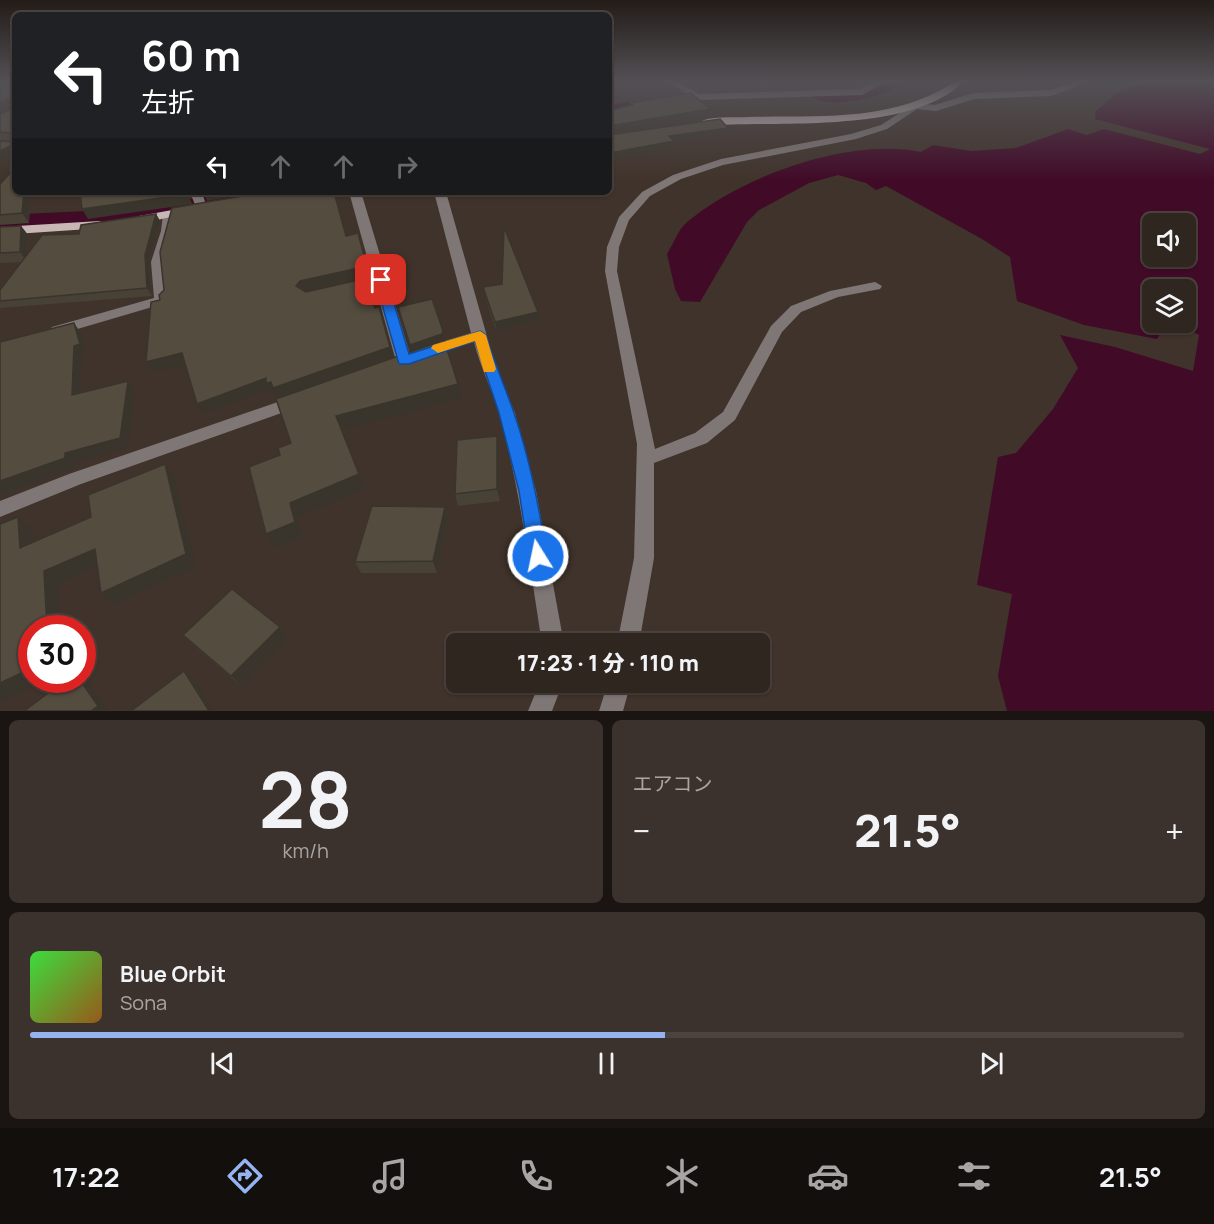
<!DOCTYPE html>
<html lang="ja">
<meta charset="utf-8">
<style>
:root{--surface:#302620;--page:#3c322d;--text:#f1f3f6;--muted:#a8a5a5;--line:#4b433e;--accent:#95b2f1}
body{margin:0;font-family:Manrope,"Noto Sans JP",sans-serif;background:var(--page);color:var(--text);height:100vh;display:flex;flex-direction:column;font-size:22px;white-space:nowrap}
*{box-sizing:border-box;margin:0}
p{font-size:20px;color:var(--muted)}
.icon{flex:none;width:33px;height:33px;fill:none;stroke:currentColor;stroke-width:2;stroke-linecap:round;stroke-linejoin:round}
.map{position:relative;height:711px;overflow:hidden}
.sheet{display:flex;flex-direction:column;gap:9px;padding:9px;background:#1a1512;flex:1}
.sheet>*{flex:none}
.hud{position:absolute;left:12px;top:12px;width:600px;height:183px;border-radius:9px;box-shadow:0 2px 4px #0004,0 0 0 2px var(--line);background:#202124;color:#fff;overflow:hidden}
.buttons{position:absolute;left:1142px;top:213px;display:grid;gap:12px}
.buttons a{display:grid;place-items:center;width:54px;height:54px;border-radius:9px;background:var(--surface);box-shadow:0 2px 4px #0004,0 0 0 2px var(--line);font-size:30px}
.speed{position:absolute;left:18px;top:615px;display:flex;gap:12px;font-size:30px;font-weight:700;text-align:center}
.speed>*{display:grid;place-content:center;width:78px;height:78px;border-radius:50%;background:var(--surface);box-shadow:0 2px 4px #0004,0 0 0 2px var(--line);line-height:1}
.speed .limit{border:9px solid #d22;background:#fff;color:#111}
.pin{position:absolute;display:grid;place-items:center;width:51px;height:51px;color:#fff;margin:-26px;border-radius:12px;box-shadow:0 3px 9px #0006}
.me{position:absolute;width:66px;margin:-33px;rotate:350deg;stroke-linejoin:round;filter:drop-shadow(0 0 4px #0008)}
.turn{display:flex;align-items:center;gap:21px;height:126px;padding:0 30px;font-size:27px}
.turn .icon{width:78px;height:78px;stroke-width:2.5}
.turn b{display:block;font-size:42px;line-height:51px}
.lanes{display:flex;align-items:center;height:57px;padding:0 30px;background:#0003;justify-content:center;gap:30px;direction:ltr}
.lanes .off{opacity:.35}
.big{font-size:45px;font-weight:800;line-height:1.1}
.sheet .tile{flex:1;display:flex;flex-direction:column;justify-content:center;gap:9px;min-width:0;padding:0 21px;border-radius:9px;background:var(--page)}
.sheet .dial{align-items:center;gap:0}
.dial b{font-size:78px;line-height:1}
.song{display:flex;align-items:center;gap:18px}
.cover{width:72px;height:72px;border-radius:9px;background:linear-gradient(135deg,hsl(120 70% 55%),hsl(30 70% 35%))}
.played{height:6px;border-radius:3px;background:linear-gradient(90deg,var(--accent) 55%,var(--line) 55%)}
.keys{display:flex;justify-content:space-around;direction:ltr}
.heat{display:flex;justify-content:space-between;align-items:center;font-size:33px;direction:ltr}
.sheet .tiles{flex:1;display:grid;gap:9px;grid-template-columns:1fr 1fr}
.tile:last-child{grid-column:span 2}
.trip{position:absolute;left:446px;top:633px;width:324px;height:60px;border-radius:9px;background:var(--surface);box-shadow:0 2px 4px #0004,0 0 0 2px var(--line);font-weight:800;line-height:60px;text-align:center}
.tab-bar{display:flex;height:96px;justify-content:space-around;align-items:center;background:#130f0d;color:var(--muted)}
.tab-bar .icon{width:42px;height:42px}
.tab-bar .selected{color:var(--accent)}
.tab-bar b{font-size:27px;color:var(--text)}
.map>svg:first-child{display:block}
.water{fill:#410a27;fill-rule:evenodd}
.lines{fill:none;stroke-linecap:round;stroke-linejoin:round}
.canal{fill:#410a27;fill-rule:evenodd}
.minor{fill:#7f7776;fill-rule:evenodd}
.major{fill:#c8b7b5;fill-rule:evenodd}
.wall{fill:#474136}
.shaded-wall{fill:#3a352c}
.building{fill:#534c3f;stroke:#3a352c;stroke-width:1.5}
.route{fill:#1a73e8;stroke:#114b97;stroke-width:1.5}
.slow{fill:#f59e0b}
</style>
<div class="map">
<svg width="1214" height="711" viewBox="0 0 1214 711">
<rect width="100%" height="100%" fill="#40332b"/>
<!-- water -->
<path class="water" d="M 1142,82 L 1214,82 L 1214,711 L 1007,711 L 998,676 L 1012,594 L 977,585 L 998,457 L 1016,453 L 1053,409 L 1078,368 L 1060,335 L 1115,347 L 1193,371 L 1199,335 L 1176,323 L 1185,322 L 1185,290 L 1152,290 L 1152,322 L 1167,323 L 1157,339 L 1084,325 L 1017,301 L 1010,257 L 982,239 L 886,186 L 876,190 L 866,183 L 838,175 L 809,183 L 759,210 L 747,222 L 700,302 L 681,301 L 675,289 L 667,254 C 673,245 678,230 686,223 C 741,176 850,137 921,152 L 933,145 L 971,151 L 1016,148 L 1068,129 L 1087,135 L 1104,129 L 1200,154 L 1210,149 L 1095,119 L 1096,111 L 1117,93 ZM 1152,224 L 1185,224 L 1185,256 L 1152,256 Z"/>
<g class="lines">
<!-- canal -->
<g class="canal">
<path d="M 881,82 L 902,82 C 891,97 824,111 812,96 L 821,91 L 863,90 Z"/>
<polygon points="671,96 680,101 677,105 609,115 609,105"/>
<polygon points="223,192 271,192 268,197 210,208 202,206 199,201 202,196"/>
<polygon points="188,198 196,200 199,205 196,210 131,223 0,229 0,215 131,209"/>
</g>
<!-- minor -->
<g class="minor">
<polygon points="668,82 678,82 699,94 860,89 875,82 885,82 862,95 697,100"/>
<polygon points="1076,82 1088,82 1051,96 974,99 936,111 917,109 887,129 856,139 723,165 681,179 650,196 629,220 619,247 617,271 655,449 695,433 723,412 771,326 791,306 830,291 875,282 882,286 880,289 838,297 801,312 782,332 735,420 707,443 654,463 654,558 639,644 617,644 634,558 637,444 605,271 607,247 619,217 642,192 673,175 721,159 851,134 881,125 915,103 935,105 973,93 1050,90"/>
<polygon points="190,192 202,192 207,208 205,210 197,210"/>
<polygon points="349,192 361,192 412,361 409,365 404,366 396,361"/>
<path d="M 434,192 L 446,192 L 496,368 L 515,413 L 536,491 L 564,644 L 542,644 C 530,567 520,491 500,416 C 493,391 480,367 474,342 L 427,357 L 420,352 L 422,348 L 471,333 Z"/>
<polygon points="169,212 175,215 173,231 163,262 168,300 166,303 57,335 52,333 50,330 52,327 154,298 151,262 161,231 163,215"/>
<polygon points="298,395 304,397 306,401 304,405 81,484 0,517 0,501 69,474"/>
<polygon points="540,682 563,682 552,711 528,711"/>
<polygon points="608,682 631,682 623,711 599,711"/>
</g>
<!-- major -->
<g class="major">
<path d="M 954,82 L 963,82 C 909,135 775,120 703,126 L 698,123 C 709,115 734,118 748,117 C 818,115 892,123 954,82 Z"/>
<polygon points="189,207 193,208 193,212 139,224 133,220 139,216"/>
<polygon points="100,221 106,225 104,228 0,235 0,227"/>
</g>
</g>
<!-- wall -->
<g class="wall">
<polygon points="15,82 15,155 0,163 0,141 11,142 11,141 0,140 0,114"/>
<polygon points="0,184 30,197 29,223 0,225"/>
<polygon points="156,214 160,221 149,262 152,296 0,308 0,301 22,262 0,263 0,227 21,226 28,235 27,255 79,234"/>
<polygon points="502,284 538,312 538,321 496,331 485,296 483,287"/>
<polygon points="497,436 499,448 500,501 458,506 455,494"/>
<polygon points="445,507 448,519 437,573 361,573 355,562"/>
<polygon points="280,627 288,638 241,686 193,645 183,635"/>
</g>
<!-- shaded-wall -->
<g class="shaded-wall">
<polygon points="9,99 14,107 0,114 0,103"/>
<polygon points="710,109 709,115 609,132 609,126"/>
<polygon points="728,128 728,134 674,141 674,147 615,158 615,164 609,165 610,153 669,136"/>
<polygon points="15,143 15,155 0,163 0,151"/>
<polygon points="24,192 39,192 30,197 29,223 22,213"/>
<polygon points="187,192 188,192 188,193 192,204 88,219 82,209"/>
<polygon points="203,192 260,192 207,201"/>
<polygon points="156,214 160,221 149,262 152,296 147,288 145,255"/>
<polygon points="21,226 28,235 27,262 20,252"/>
<polygon points="358,233 369,273 361,275 362,278 304,291 296,286 300,281 358,265"/>
<polygon points="379,307 393,358 278,398 275,393 271,394 269,389 203,414 197,404"/>
<polygon points="538,312 538,321 496,331 495,322"/>
<polygon points="74,323 81,333 87,354 81,356 80,405 72,395"/>
<polygon points="443,331 444,338 443,340 411,351 410,345"/>
<polygon points="182,353 188,364 153,372 146,362"/>
<polygon points="128,381 135,391 128,448 73,463 74,468 0,495 0,481 65,453"/>
<polygon points="458,384 462,398 342,430 365,489 297,517 303,536 275,548 266,534 290,503 336,416"/>
<polygon points="497,436 499,448 500,501 497,489"/>
<polygon points="165,464 174,477 196,566 113,605 101,593"/>
<polygon points="445,507 448,519 437,573 433,561"/>
<polygon points="18,517 32,529 34,560 20,548"/>
<polygon points="95,549 107,561 58,584 61,628 47,628 44,571"/>
<polygon points="280,627 288,638 241,686 231,676"/>
<polygon points="32,668 32,680 46,680 0,702 0,683"/>
<polygon points="184,671 195,681 213,711 209,711"/>
<polygon points="82,678 89,683 108,711 91,711 80,680 82,680"/>
</g>
<!-- building -->
<g class="building">
<polygon points="0,82 15,82 15,143 0,151 0,141 11,142 11,133 0,132 0,114 11,109 12,101 9,99 0,103"/>
<polygon points="691,93 710,109 609,126 609,111 633,105 630,103"/>
<polygon points="720,119 728,128 669,136 674,141 610,153 615,158 609,159 609,135"/>
<polygon points="15,168 15,192 24,192 22,213 0,215 0,184"/>
<polygon points="80,192 187,192 188,194 82,209"/>
<polygon points="266,192 334,192 346,236 358,233 366,263 358,265 359,268 300,281 296,286 306,292 363,279 375,308 379,307 390,347 273,388 271,382 266,383 266,378 197,404 182,353 146,362 151,302 160,300 159,295 164,290 160,252 172,208"/>
<polygon points="156,214 145,255 147,288 0,301 0,290 42,235 79,234 81,225"/>
<polygon points="21,226 20,252 0,253 0,227"/>
<polygon points="504,227 538,312 495,322 483,287 502,284"/>
<polygon points="432,299 443,331 442,334 410,345 398,307"/>
<polygon points="74,323 80,344 74,346 72,395 128,381 120,438 65,453 65,458 0,481 0,342"/>
<polygon points="444,340 458,384 336,416 359,474 290,503 295,522 266,534 249,467 280,455 278,448 291,443 276,399"/>
<polygon points="497,436 497,489 455,494 457,440"/>
<polygon points="165,464 186,554 101,593 95,549 44,571 47,628 32,628 32,668 0,683 0,524 18,517 20,548 91,517 88,495"/>
<polygon points="372,506 445,507 433,561 355,562"/>
<polygon points="232,589 280,627 231,676 183,635"/>
<polygon points="184,671 209,711 131,711"/>
<polygon points="66,680 80,680 98,706 91,711 24,711"/>
</g>
<!-- sky -->
<linearGradient id="sky" x2="0" y2="1"><stop stop-color="#231c18"/><stop offset="0.45" stop-color="#535055"/><stop offset="1" stop-color="#535055" stop-opacity="0"/></linearGradient>
<rect width="1214" height="181" fill="url(#sky)"/>
<!-- route -->
<path class="route" d="M 381,276 L 387,280 L 409,354 L 480,331 L 486,335 C 494,362 505,387 514,413 C 530,459 539,508 547,556 L 545,562 L 538,564 L 532,562 L 529,556 L 519,491 L 499,413 L 475,341 L 409,364 L 399,364 L 375,280 Z"/>
<!-- slow -->
<polygon class="slow" points="480,331 486,335 496,369 494,372 484,372 475,341 438,353 431,348 433,345"/>
</svg>
<div class="buttons">
<a><svg class="icon" aria-label="sound" viewBox="0 0 24 24"><path d="M4 9h4l5-4v14l-5-4H4zM17 9q2 3 0 6"/></svg></a>
<a><svg class="icon" aria-label="layers" viewBox="0 0 24 24"><path d="M12 4l9 5-9 5-9-5zM3 14l9 5 9-5"/></svg></a>
</div>
<div class="speed"><div class="limit">30</div></div>
<div class="pin" style="left:381px;top:280px;background:#d93025"><svg class="icon" aria-label="arrive" viewBox="0 0 24 24"><path d="M6 21V4h12l-3 4 3 4H6"/></svg></div>
<svg class="me" style="left:538px;top:556px" viewBox="-20 -20 40 40"><circle r="17" fill="#1a73e8" stroke="#fff" stroke-width="3"/><path d="M0-11L8 9 0 5-8 9z" fill="#fff"/></svg>
<div class="trip">17:23 · 1 分 · 110 m</div>
<div class="hud">
<div class="turn"><svg class="icon" aria-label="left" viewBox="0 0 24 24"><path d="M17 20v-9H6M10 6l-5 5 5 5"/></svg><div><b>60 m</b>左折</div></div>
<div class="lanes"><svg class="icon" aria-label="left" viewBox="0 0 24 24"><path d="M17 20v-9H6M10 6l-5 5 5 5"/></svg><svg class="icon off" aria-label="ahead" viewBox="0 0 24 24"><path d="M12 20V5M6 11l6-6 6 6"/></svg><svg class="icon off" aria-label="ahead" viewBox="0 0 24 24"><path d="M12 20V5M6 11l6-6 6 6"/></svg><svg class="icon off" aria-label="right" viewBox="0 0 24 24"><path d="M7 20v-9h11M14 6l5 5-5 5"/></svg></div>
</div>
</div>
<section class="sheet">
<div class="tiles">
<div class="tile dial"><b>28</b><p>km/h</p></div>
<div class="tile"><p>エアコン</p>
<div class="heat"><a>−</a><b class="big">21.5°</b><a>+</a></div>
</div>
<div class="tile">
<div class="song"><i class="cover"></i><div><b>Blue Orbit</b><p>Sona</p></div></div>
<div class="played"></div>
<div class="keys"><svg class="icon" aria-label="previous" viewBox="0 0 24 24"><path d="M18 5L8 12l10 7zM5 5v14"/></svg><svg class="icon" aria-label="pause" viewBox="0 0 24 24"><path d="M8 5v14M16 5v14"/></svg><svg class="icon" aria-label="next" viewBox="0 0 24 24"><path d="M6 5l10 7-10 7zM19 5v14"/></svg></div>
</div>
</div>
</section>
<nav class="tab-bar">
<b>17:22</b>
<svg class="icon selected" aria-label="directions" viewBox="0 0 24 24"><path d="M12 3l9 9-9 9-9-9zM9 14v-3h6M13 9l2 2-2 2"/></svg>
<svg class="icon" aria-label="music" viewBox="0 0 24 24"><path d="M9 18V5l10-2v13"/><circle cx="6" cy="18" r="3"/><circle cx="16" cy="16" r="3"/></svg>
<svg class="icon" aria-label="phone" viewBox="0 0 24 24"><path d="M5 4h4l2 5-3 2q2 4 5 5l2-3 5 2v4C11 20 4 13 5 4z"/></svg>
<svg class="icon" aria-label="climate" viewBox="0 0 24 24"><path d="M12 3v18M4 7l16 10M4 17L20 7"/></svg>
<svg class="icon" aria-label="car" viewBox="0 0 24 24"><path d="M5 17H2v-5l4-1 3-4h7l3 4 3 1v5h-3M9 17h6M6 11h13"/><circle cx="7" cy="17" r="2"/><circle cx="17" cy="17" r="2"/></svg>
<svg class="icon" aria-label="filters" viewBox="0 0 24 24"><path d="M4 7h16M4 17h16"/><circle cx="9" cy="7" r="2"/><circle cx="15" cy="17" r="2"/></svg>
<b>21.5°</b>
</nav>
